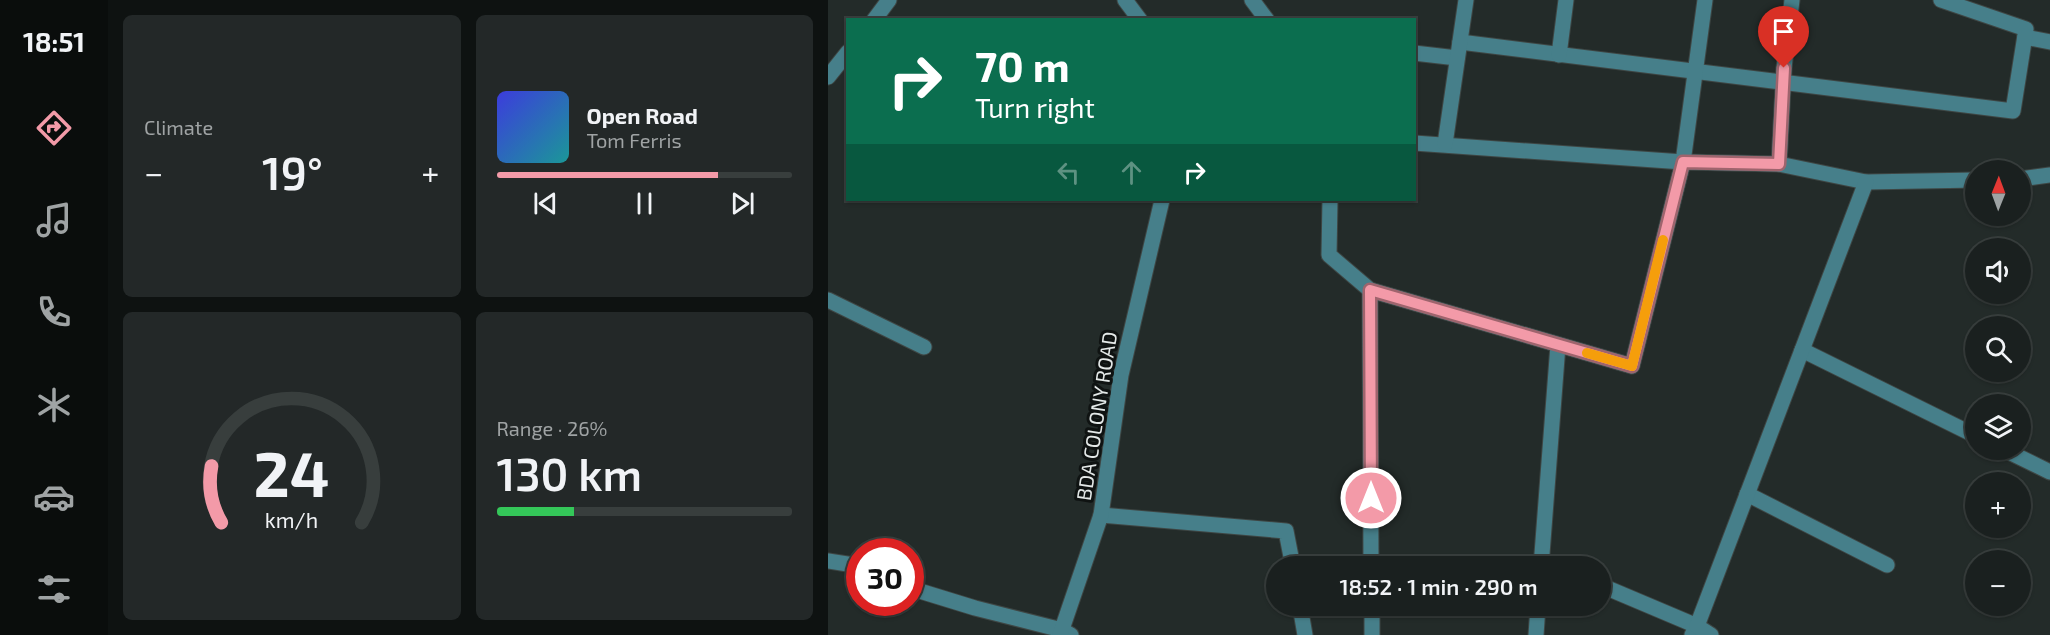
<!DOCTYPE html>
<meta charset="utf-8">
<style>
:root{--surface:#1a201f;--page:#232828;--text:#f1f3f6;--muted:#9fa3a4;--line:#383e3d;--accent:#f39aa8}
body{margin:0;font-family:"Exo 2",sans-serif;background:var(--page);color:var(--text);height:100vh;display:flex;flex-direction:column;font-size:22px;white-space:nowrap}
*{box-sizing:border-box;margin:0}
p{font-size:20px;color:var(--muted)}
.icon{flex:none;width:33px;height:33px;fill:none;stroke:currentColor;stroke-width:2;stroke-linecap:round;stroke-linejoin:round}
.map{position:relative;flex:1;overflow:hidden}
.drawer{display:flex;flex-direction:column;gap:15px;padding:15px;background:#0e1211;width:720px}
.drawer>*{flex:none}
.hud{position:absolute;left:18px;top:18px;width:570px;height:183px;border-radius:0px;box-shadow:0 2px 4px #0004,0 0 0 2px var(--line);background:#0b6e4f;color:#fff;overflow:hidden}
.needle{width:39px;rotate:1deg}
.fabs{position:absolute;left:1137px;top:160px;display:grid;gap:12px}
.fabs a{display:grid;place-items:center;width:66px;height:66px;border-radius:50%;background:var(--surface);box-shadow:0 2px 4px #0004,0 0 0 2px var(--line);font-size:30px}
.speed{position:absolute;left:18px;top:538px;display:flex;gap:12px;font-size:30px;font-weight:700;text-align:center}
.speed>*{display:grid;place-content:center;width:78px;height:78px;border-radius:50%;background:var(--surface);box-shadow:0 2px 4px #0004,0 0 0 2px var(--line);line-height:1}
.speed .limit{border:9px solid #d22;background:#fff;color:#111}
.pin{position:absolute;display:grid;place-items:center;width:51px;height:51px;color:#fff;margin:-62px -26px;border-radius:50% 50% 50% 0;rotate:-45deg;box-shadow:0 0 6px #0007}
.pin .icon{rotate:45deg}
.me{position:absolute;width:66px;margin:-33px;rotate:0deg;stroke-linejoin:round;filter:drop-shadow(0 0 4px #0008)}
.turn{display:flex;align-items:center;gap:21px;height:126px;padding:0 30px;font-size:27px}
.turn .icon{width:78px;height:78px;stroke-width:2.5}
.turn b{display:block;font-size:42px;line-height:51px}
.lanes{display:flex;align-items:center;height:57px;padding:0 30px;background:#0003;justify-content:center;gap:30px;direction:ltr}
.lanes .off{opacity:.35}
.big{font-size:45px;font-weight:600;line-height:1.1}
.drawer .tile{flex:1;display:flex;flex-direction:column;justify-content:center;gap:9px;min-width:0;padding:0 21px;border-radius:9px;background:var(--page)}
.drawer .dial{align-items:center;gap:0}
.dial svg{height:156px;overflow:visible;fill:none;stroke:var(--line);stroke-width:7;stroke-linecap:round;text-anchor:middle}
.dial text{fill:var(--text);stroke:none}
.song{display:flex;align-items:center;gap:18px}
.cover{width:72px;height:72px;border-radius:9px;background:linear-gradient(135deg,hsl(240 70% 55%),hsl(180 70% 35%))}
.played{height:6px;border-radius:3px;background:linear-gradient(90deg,var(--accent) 75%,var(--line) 75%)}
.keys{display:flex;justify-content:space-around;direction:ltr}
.heat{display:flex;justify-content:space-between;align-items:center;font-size:33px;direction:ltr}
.charge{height:9px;border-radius:4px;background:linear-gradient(90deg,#34c759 26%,var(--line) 0)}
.drawer .tiles{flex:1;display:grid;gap:15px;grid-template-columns:repeat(2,1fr)}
.trip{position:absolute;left:438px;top:556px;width:345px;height:60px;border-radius:30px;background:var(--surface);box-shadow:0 2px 4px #0004,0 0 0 2px var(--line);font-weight:600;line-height:60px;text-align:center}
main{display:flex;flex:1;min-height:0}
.menu{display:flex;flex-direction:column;width:108px;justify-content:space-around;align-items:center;background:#0a0d0c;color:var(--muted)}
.menu .icon{width:42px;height:42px}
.menu .active{color:var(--accent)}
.menu b{font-size:27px;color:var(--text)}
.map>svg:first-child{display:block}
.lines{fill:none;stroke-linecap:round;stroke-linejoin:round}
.minor-casing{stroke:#3e4644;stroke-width:17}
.minor{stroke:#467f8a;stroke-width:15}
.route-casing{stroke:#9e646d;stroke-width:15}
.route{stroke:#f39aa8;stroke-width:10}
.slow{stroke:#f59e0b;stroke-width:10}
.labels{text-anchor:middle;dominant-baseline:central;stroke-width:6;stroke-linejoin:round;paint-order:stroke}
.street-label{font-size:20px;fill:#e4e9e8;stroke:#0f1312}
</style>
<main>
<nav class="menu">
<b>18:51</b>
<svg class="icon active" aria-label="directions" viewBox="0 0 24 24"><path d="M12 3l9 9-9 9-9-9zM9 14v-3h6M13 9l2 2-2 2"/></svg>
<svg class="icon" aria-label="music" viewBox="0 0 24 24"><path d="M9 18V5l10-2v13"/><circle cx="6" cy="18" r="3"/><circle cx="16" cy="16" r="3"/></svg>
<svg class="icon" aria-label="phone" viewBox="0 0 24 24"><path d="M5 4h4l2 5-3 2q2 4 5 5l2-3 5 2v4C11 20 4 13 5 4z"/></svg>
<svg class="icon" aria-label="climate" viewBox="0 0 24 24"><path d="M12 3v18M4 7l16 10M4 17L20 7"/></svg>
<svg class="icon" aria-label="car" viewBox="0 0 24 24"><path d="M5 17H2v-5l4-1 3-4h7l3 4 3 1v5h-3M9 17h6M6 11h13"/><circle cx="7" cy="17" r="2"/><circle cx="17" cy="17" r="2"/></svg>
<svg class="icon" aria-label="filters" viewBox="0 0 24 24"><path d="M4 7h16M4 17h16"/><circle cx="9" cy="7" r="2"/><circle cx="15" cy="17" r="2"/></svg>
</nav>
<section class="drawer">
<div class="tiles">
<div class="tile"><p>Climate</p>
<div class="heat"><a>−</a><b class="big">19°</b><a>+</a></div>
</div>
<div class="tile">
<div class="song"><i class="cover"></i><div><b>Open Road</b><p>Tom Ferris</p></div></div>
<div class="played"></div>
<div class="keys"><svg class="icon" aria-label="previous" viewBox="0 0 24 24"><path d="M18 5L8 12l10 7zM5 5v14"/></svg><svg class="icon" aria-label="pause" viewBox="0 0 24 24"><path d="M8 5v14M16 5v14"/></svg><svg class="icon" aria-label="next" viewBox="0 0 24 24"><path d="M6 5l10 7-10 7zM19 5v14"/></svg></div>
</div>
<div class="tile dial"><svg viewBox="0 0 100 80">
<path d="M14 69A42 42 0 1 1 86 69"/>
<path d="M14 69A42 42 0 0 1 9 40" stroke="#f39aa8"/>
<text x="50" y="56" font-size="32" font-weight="700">24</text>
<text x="50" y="72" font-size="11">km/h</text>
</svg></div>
<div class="tile"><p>Range · 26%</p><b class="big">130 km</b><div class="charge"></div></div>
</div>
</section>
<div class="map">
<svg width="1222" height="635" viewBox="0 0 1222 635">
<rect width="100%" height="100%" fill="#232b29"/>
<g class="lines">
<!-- minor casing -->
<g class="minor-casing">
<g id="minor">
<polyline points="297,0 312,20"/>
<polyline points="424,0 439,20"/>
<polyline points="46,20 61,0"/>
<polyline points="1197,37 1222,42"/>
<polyline points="632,42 1185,111 1198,29 1113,0"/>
<polyline points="586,53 629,58"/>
<polyline points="731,55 738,0"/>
<polyline points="0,77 20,52"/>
<polyline points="586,143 855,162 951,164 956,68 964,0"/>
<polyline points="617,144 638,0"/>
<polyline points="951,164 1038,182 1148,180"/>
<polyline points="1192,179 1222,175"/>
<polyline points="502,200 501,255 542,290 804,366 855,162 877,0"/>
<polyline points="542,290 543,567"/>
<polyline points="0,300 96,347"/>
<polyline points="974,350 1148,436"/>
<polyline points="1177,450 1222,472"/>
<polyline points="919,494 1059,565"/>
<polyline points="273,515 458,531 465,567"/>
<polyline points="714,560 730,567"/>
<polyline points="0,561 32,566"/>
<polyline points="713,567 730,345"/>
<polyline points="772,585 869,626 864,635"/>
<polyline points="82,588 147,608 234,630 243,635"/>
<polyline points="472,606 477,635"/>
<polyline points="544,606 544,635"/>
<polyline points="232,635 273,515 293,375 334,200"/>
<polyline points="708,635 710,606"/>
<polyline points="883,635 869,626 1038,182"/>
</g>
</g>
<!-- minor -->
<use href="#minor" class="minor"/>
</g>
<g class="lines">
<!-- route casing -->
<g class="route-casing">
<polyline id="route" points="543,498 542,290 804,366 855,162 951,164 956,68"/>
</g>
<!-- route -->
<use href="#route" class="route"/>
<!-- slow -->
<polyline class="slow" points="759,353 804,366 835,240"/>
</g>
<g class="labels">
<!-- street labels -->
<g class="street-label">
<text transform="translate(268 416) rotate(-81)">BDA COLONY ROAD</text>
</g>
</g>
</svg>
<div class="fabs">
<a><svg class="needle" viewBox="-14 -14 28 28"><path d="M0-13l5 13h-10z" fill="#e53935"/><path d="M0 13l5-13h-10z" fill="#9fa3a4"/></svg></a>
<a><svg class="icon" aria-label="sound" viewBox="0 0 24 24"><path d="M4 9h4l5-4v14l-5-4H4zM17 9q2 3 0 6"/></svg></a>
<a><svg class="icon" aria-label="search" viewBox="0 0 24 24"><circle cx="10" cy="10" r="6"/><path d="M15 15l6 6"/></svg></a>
<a><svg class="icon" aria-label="layers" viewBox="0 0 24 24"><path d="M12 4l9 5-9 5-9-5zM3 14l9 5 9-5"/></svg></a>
<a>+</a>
<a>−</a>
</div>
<div class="speed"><div class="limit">30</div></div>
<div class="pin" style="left:956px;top:68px;background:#d93025"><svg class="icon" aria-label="arrive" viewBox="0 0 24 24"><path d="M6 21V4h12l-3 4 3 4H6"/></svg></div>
<svg class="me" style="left:543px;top:498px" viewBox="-20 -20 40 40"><circle r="17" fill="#f39aa8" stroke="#fff" stroke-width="3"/><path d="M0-11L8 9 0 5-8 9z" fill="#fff"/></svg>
<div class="trip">18:52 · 1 min · 290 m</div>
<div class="hud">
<div class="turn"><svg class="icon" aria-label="right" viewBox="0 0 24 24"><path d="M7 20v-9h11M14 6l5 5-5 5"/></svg><div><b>70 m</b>Turn right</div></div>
<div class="lanes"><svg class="icon off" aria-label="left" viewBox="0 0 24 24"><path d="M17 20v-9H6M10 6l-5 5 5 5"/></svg><svg class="icon off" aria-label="ahead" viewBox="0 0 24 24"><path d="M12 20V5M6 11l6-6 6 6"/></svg><svg class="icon" aria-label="right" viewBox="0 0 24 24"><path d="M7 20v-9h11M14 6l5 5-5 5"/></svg></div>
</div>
</div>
</main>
